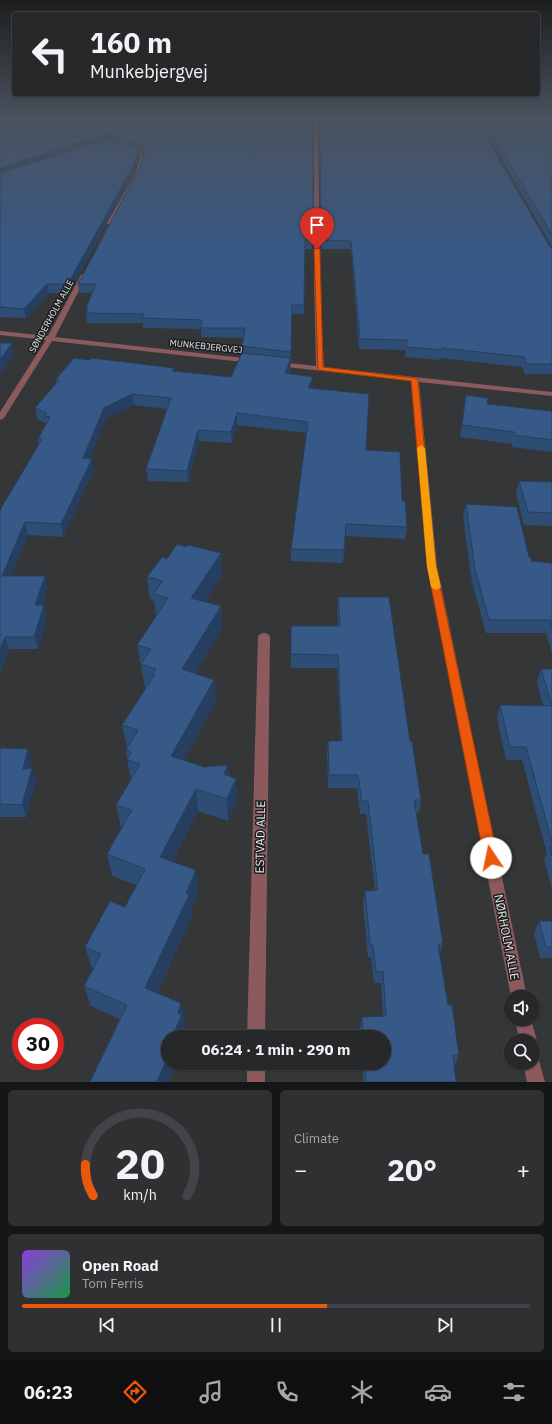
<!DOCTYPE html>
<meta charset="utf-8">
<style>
:root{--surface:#27282a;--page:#2f3032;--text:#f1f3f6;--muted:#a4a6a8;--line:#434447;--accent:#ea580c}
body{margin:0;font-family:"IBM Plex Sans",sans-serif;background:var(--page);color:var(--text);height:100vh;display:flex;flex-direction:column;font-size:15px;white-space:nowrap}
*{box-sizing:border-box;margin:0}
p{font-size:13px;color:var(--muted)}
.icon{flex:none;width:22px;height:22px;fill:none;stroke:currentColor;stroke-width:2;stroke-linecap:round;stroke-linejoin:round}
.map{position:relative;height:1082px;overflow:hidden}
.drawer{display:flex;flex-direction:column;gap:8px;padding:8px;background:#151617;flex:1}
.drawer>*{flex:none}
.guide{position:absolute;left:12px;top:12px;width:528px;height:84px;border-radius:4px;box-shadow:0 1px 3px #0004,0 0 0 1px var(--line);background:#27282a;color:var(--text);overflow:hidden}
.buttons{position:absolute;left:504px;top:990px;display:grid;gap:8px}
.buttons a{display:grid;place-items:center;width:36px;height:36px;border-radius:50%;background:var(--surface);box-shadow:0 1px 3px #0004,0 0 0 1px var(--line);font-size:20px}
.speed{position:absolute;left:12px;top:1018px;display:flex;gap:8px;font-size:20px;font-weight:700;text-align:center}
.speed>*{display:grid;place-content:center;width:52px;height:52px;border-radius:50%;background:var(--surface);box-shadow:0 1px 3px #0004,0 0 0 1px var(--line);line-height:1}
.speed .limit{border:6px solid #d22;background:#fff;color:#111}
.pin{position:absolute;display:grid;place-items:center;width:34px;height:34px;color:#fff;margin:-41px -17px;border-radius:50% 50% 50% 0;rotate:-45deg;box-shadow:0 0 4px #0007}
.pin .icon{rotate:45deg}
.me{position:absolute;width:44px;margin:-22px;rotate:349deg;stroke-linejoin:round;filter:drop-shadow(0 0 3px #0008)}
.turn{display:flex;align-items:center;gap:14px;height:84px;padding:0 12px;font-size:18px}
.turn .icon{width:52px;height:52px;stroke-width:2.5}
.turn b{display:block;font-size:28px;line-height:34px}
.big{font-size:30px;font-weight:700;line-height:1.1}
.drawer .card{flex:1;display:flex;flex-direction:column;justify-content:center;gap:6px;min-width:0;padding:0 14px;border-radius:6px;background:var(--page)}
.drawer .dial{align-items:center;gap:0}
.dial svg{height:104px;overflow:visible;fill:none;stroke:var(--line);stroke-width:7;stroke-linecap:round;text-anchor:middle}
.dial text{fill:var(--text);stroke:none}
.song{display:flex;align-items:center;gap:12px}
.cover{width:48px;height:48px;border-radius:6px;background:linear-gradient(135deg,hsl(270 70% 55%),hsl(140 70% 35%))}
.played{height:4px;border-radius:2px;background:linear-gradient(90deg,var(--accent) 60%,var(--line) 60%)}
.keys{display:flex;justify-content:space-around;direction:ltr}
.heat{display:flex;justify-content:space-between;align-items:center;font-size:22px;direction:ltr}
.drawer .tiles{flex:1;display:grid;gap:8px;grid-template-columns:1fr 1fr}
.card:last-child{grid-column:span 2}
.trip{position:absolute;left:161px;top:1030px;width:230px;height:40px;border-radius:20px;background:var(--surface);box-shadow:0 1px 3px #0004,0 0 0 1px var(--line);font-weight:700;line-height:40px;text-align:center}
.tabs{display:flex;height:64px;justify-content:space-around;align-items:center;background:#101011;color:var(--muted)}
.tabs .icon{width:28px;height:28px}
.tabs .active{color:var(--accent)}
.tabs b{font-size:18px;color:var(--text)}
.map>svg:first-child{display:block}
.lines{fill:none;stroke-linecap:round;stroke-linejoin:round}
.minor{fill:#8c5a5d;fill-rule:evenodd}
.wall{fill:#2e4d75;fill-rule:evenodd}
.shaded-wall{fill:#263e5f}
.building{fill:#365988;stroke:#263e5f}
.route{fill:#ea580c;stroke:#983908}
.slow{fill:#f59e0b}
.labels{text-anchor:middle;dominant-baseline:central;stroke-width:3;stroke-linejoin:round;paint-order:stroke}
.far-street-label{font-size:9px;fill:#e3e4e5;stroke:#1c1d1e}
.near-street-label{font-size:12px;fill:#e3e4e5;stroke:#1c1d1e}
</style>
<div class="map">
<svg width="552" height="1082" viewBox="0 0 552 1082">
<rect width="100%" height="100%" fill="#343638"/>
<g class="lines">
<!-- minor -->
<g class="minor">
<polygon points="314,117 318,117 320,281 324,367 552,392 552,396 419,382 437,566 527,997 511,997 427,566 411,381 278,366 274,364 278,362 316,366 314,281"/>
<polygon points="126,147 130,147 145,157 139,174 113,223 110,225 107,223 135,174 141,157 126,149"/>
<polygon points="84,273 87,275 55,337 252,359 256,361 252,363 52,341 4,418 0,420 0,412 46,340 0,335 0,331 48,336 81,275"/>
<polygon points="264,633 268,634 270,637 265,1037 247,1037 258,637 260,634"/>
<polygon points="515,1019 531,1019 537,1041 534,1047 533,1041 519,1041"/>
<polygon points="533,1055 538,1057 545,1082 527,1082 523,1063 533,1063"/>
<rect x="247" y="1063" width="18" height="19"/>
</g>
</g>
<!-- wall -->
<g class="wall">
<path d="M 0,117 L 145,117 L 140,122 L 142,121 L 146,117 L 313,117 L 312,249 L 305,249 L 304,314 L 292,314 L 290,369 L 289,374 L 312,388 L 366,450 L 402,501 L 407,527 L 405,539 L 346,536 L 343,563 L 291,561 L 291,549 L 307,433 L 237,425 L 232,443 L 199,441 L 188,482 L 148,481 L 146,469 L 167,409 L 134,405 L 105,419 L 90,458 L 94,470 L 63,537 L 28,535 L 11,576 L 48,588 L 42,605 L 47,617 L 38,649 L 9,649 L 0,675 L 0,510 L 39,444 L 38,439 L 46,423 L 38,420 L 35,408 L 56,383 L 56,379 L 174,371 L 231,377 L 243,353 L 242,346 L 243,338 L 201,337 L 201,329 L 143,328 L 143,323 L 87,323 L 86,313 L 86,308 L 92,293 L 79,293 L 78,284 L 140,167 L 144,155 L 137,149 L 133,148 L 138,151 L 139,158 L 134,173 L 69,293 L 49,293 L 26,318 L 0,317 ZM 113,136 L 114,142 L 107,140 ZM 93,140 L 104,140 L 93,144 Z"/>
<polygon points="320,117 473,117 473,119 550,247 552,248 552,374 525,374 522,367 441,358 440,360 405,357 406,350 359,349 351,249 321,249"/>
<polygon points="477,117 552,117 552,247 483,126 484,122 480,122"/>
<polygon points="466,395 487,404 552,411 552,452 512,447 512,444 460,437"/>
<polygon points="519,481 552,482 552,526 524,525 516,493"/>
<polygon points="466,504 529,557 531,561 552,563 552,654 546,633 486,633 472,582 463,517"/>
<polygon points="222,575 205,602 221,606 222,629 195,674 214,680 216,702 184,760 204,767 228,765 229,776 237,801 228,821 198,811 173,861 199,891 191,909 192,916 157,993 181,1003 185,1022 184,1026 185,1033 184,1037 168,1037 168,1063 177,1063 169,1082 90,1082 120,1019 91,1006 84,986 93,968 92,968 85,947 125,907 136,885 112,876 107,854 122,827 121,827 116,805 131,780 127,760 127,758 126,750 127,748 122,725 146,688 145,687 137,645 156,616 154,601 150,599 147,577"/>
<polygon points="338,597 410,741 421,800 419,813 416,813 423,854 443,944 440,954 448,1005 459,1055 454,1066 456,1082 363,1082 362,1063 384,1063 384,1037 361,1037 360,1028 362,1017 383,1016 381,983 374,983 371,957 368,957 363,903 365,891 375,890 366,814 360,814 357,788 328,788 327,755 328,741 341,741 337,668 291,668 291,626 338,626 337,610"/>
<polygon points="541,669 552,669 552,889 544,859 547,854 522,760 506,760 497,718 500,705 543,706 537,682"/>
<polygon points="0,748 32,762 30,768 36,781 26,817 0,817"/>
<polygon points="539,921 552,921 552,958 540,958 534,933"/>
</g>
<!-- shaded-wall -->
<g class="shaded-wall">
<polygon points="138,117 145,117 138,124 113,136 106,140 105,134"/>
<polygon points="92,138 93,145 0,175 0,168"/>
<polygon points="138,151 139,158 134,173 69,293 68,284"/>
<polygon points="47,284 49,293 26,318 24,309"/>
<polygon points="12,343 14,354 0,375 0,360"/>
<polygon points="291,358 290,369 285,384 285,373"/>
<polygon points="313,377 312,388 308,399 308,388"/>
<polygon points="132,394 134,405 105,419 85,470 83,458 104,408"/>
<polygon points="237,413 237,425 232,443 231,432"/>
<polygon points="198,430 199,441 188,482 187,471"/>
<polygon points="92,459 94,470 63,537 61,524"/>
<polygon points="25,522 28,535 6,588 2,576"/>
<polygon points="346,524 346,536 343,563"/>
<polygon points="221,553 222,575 193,621 191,598"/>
<polygon points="45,576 48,588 38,617 35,605"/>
<polygon points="44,605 47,617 38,649 34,637"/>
<polygon points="221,606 222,629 184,692 182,669"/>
<polygon points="5,637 9,649 0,675 0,651"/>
<polygon points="214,680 216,702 174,778 171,756"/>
<polygon points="28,749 32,762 27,781 23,769"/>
<polygon points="228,765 230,787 224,774"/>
<polygon points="32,768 36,781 26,817 22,805"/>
<polygon points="236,779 237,801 228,821 227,799"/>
<polygon points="196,789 198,811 164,878 160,857"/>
<polygon points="196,870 199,891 191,909 192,916 150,1007 145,988"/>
<polygon points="181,1003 185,1022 184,1026 185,1033 184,1037 172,1037 178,1013"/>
<polygon points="168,1056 168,1063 177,1063 169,1082 157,1082"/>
</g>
<!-- building -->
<g class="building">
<polygon points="0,117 138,117 105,134 0,127"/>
<polygon points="146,117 313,117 313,240 305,240 304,305 292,305 291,352 242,346 245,328 201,328 202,320 142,318 144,314 86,313 88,308 86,308 96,284 78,284 140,167 146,150 137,142 113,136 142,121"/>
<polygon points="320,117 429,117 476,120 550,247 552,248 552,364 527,364 524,357 442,348 442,350 406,347 408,340 360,339 351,241 321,240"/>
<polygon points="508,117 552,117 552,119"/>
<polygon points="484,120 552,124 552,235"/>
<polygon points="0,132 92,138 0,168"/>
<polygon points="106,140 132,146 138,151 133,166 68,284 47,284 24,309 0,307 0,173"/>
<polygon points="0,343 12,343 0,360"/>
<polygon points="242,353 291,358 285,373 313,377 308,388 369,394 366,450 400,452 402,501 405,501 407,527 346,524 344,550 291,549 308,422 237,413 231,432 198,430 187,471 146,469 171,398 132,394 104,408 83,458 92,459 61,524 25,522 2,576 45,576 35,605 44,605 34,637 5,637 0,651 0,510 42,439 38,439 50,417 45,416 47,413 35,408 59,380 56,379 74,358 90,360 92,358 174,368 172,371 231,377"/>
<polygon points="466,395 488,398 487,404 552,411 552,440 514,435 514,432 462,425"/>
<polygon points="519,481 552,482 552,513 528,512"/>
<polygon points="466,504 517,507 529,557 531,557 531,561 552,563 552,627 550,620 489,620 475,569"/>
<polygon points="177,544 186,547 188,545 221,553 191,598 221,606 182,669 214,680 171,756 204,767 228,765 224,774 236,779 227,799 196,789 160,857 196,870 186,893 189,895 145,988 181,1003 178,1013 182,1014 172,1037 173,1037 168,1037 168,1056 157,1082 90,1082 127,1005 84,986 101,954 85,947 110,901 125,907 145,869 107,854 132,810 116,805 140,764 127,760 131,752 126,750 138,730 122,725 155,674 153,673 156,669 141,664 151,649 137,645 168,598 153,594 163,581 147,577 162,557 167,559"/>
<polygon points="338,597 389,597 410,741 412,741 421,800 414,800 423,854 429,854 443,944 438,944 448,1005 452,1005 459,1055 453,1055 456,1082 366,1082 365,1063 384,1063 384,1037 363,1037 362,1017 386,1016 383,971 376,972 373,945 370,945 365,891 378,890 368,801 362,801 358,775 329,775 328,741 342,741 338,655 291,654 291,626 340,626"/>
<polygon points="541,669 552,669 552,842 526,747 510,747 500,705 552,706"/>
<polygon points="0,748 28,749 23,769 32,768 22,805 0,804"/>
<polygon points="550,846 552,846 552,856"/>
<polygon points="539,921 552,921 552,947 546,947"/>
</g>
<!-- sky -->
<linearGradient id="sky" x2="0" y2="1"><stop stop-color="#1d1e1f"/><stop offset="0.44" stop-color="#4a525e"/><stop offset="1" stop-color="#4a525e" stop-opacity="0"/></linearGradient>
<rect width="552" height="268" fill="url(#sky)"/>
<!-- route -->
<polygon class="route" points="317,248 320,249 323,367 415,378 418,380 436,566 498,858 496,863 491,865 486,863 484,858 427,566 411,381 318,370 314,249"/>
<!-- slow -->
<polygon class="slow" points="421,445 425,448 436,566 441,587 436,590 431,587 427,566 417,448"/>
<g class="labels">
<!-- far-street labels -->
<g class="far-street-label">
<text transform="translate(51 316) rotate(-61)">SØNDERHOLM ALLE</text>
<text transform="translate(206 346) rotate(6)">MUNKEBJERGVEJ</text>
</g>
<!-- near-street labels -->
<g class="near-street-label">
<text transform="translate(260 837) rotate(-89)">ESTVAD ALLE</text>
<text transform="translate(507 937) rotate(79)">NØRHOLM ALLE</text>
</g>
</g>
</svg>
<div class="buttons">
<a><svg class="icon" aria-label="sound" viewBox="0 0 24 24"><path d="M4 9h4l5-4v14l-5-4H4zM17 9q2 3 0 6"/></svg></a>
<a><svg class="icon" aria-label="search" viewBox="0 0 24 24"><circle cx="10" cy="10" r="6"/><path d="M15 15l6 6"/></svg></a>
</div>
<div class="speed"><div class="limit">30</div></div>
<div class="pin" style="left:317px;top:249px;background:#d93025"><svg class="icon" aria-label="arrive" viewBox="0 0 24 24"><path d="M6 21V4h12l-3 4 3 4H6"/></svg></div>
<svg class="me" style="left:491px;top:858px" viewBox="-20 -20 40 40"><circle r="19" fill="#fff"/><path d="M0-13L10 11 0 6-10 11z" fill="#ea580c"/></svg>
<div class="trip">06:24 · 1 min · 290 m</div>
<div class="guide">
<div class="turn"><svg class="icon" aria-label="left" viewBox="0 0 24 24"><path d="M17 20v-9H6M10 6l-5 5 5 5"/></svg><div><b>160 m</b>Munkebjergvej</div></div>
</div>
</div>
<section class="drawer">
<div class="tiles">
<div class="card dial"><svg viewBox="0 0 100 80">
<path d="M14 69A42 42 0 1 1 86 69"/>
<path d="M14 69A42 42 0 0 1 8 45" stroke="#ea580c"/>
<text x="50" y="56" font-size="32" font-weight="700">20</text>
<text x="50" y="72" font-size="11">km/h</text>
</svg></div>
<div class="card"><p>Climate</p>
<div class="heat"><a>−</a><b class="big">20°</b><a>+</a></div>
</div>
<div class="card">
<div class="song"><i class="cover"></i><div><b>Open Road</b><p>Tom Ferris</p></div></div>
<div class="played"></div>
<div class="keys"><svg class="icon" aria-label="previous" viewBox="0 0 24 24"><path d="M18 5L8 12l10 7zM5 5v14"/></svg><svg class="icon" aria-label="pause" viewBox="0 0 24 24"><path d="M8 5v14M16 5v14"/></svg><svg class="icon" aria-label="next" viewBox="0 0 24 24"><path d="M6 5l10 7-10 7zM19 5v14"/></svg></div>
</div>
</div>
</section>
<nav class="tabs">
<b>06:23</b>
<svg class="icon active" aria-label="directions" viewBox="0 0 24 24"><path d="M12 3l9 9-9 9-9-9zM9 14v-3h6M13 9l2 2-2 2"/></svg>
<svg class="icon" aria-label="music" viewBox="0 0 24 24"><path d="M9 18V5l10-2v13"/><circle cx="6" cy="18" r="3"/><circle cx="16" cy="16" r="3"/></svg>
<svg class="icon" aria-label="phone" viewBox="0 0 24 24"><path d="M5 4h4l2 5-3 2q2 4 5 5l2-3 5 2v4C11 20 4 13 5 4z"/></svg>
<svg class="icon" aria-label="climate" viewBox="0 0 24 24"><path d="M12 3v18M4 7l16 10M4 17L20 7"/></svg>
<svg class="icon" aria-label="car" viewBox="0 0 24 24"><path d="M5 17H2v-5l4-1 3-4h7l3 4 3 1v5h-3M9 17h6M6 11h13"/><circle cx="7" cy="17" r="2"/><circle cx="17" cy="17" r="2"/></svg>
<svg class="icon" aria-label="filters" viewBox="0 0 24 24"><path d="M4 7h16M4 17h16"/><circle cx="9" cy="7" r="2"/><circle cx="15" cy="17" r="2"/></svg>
</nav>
